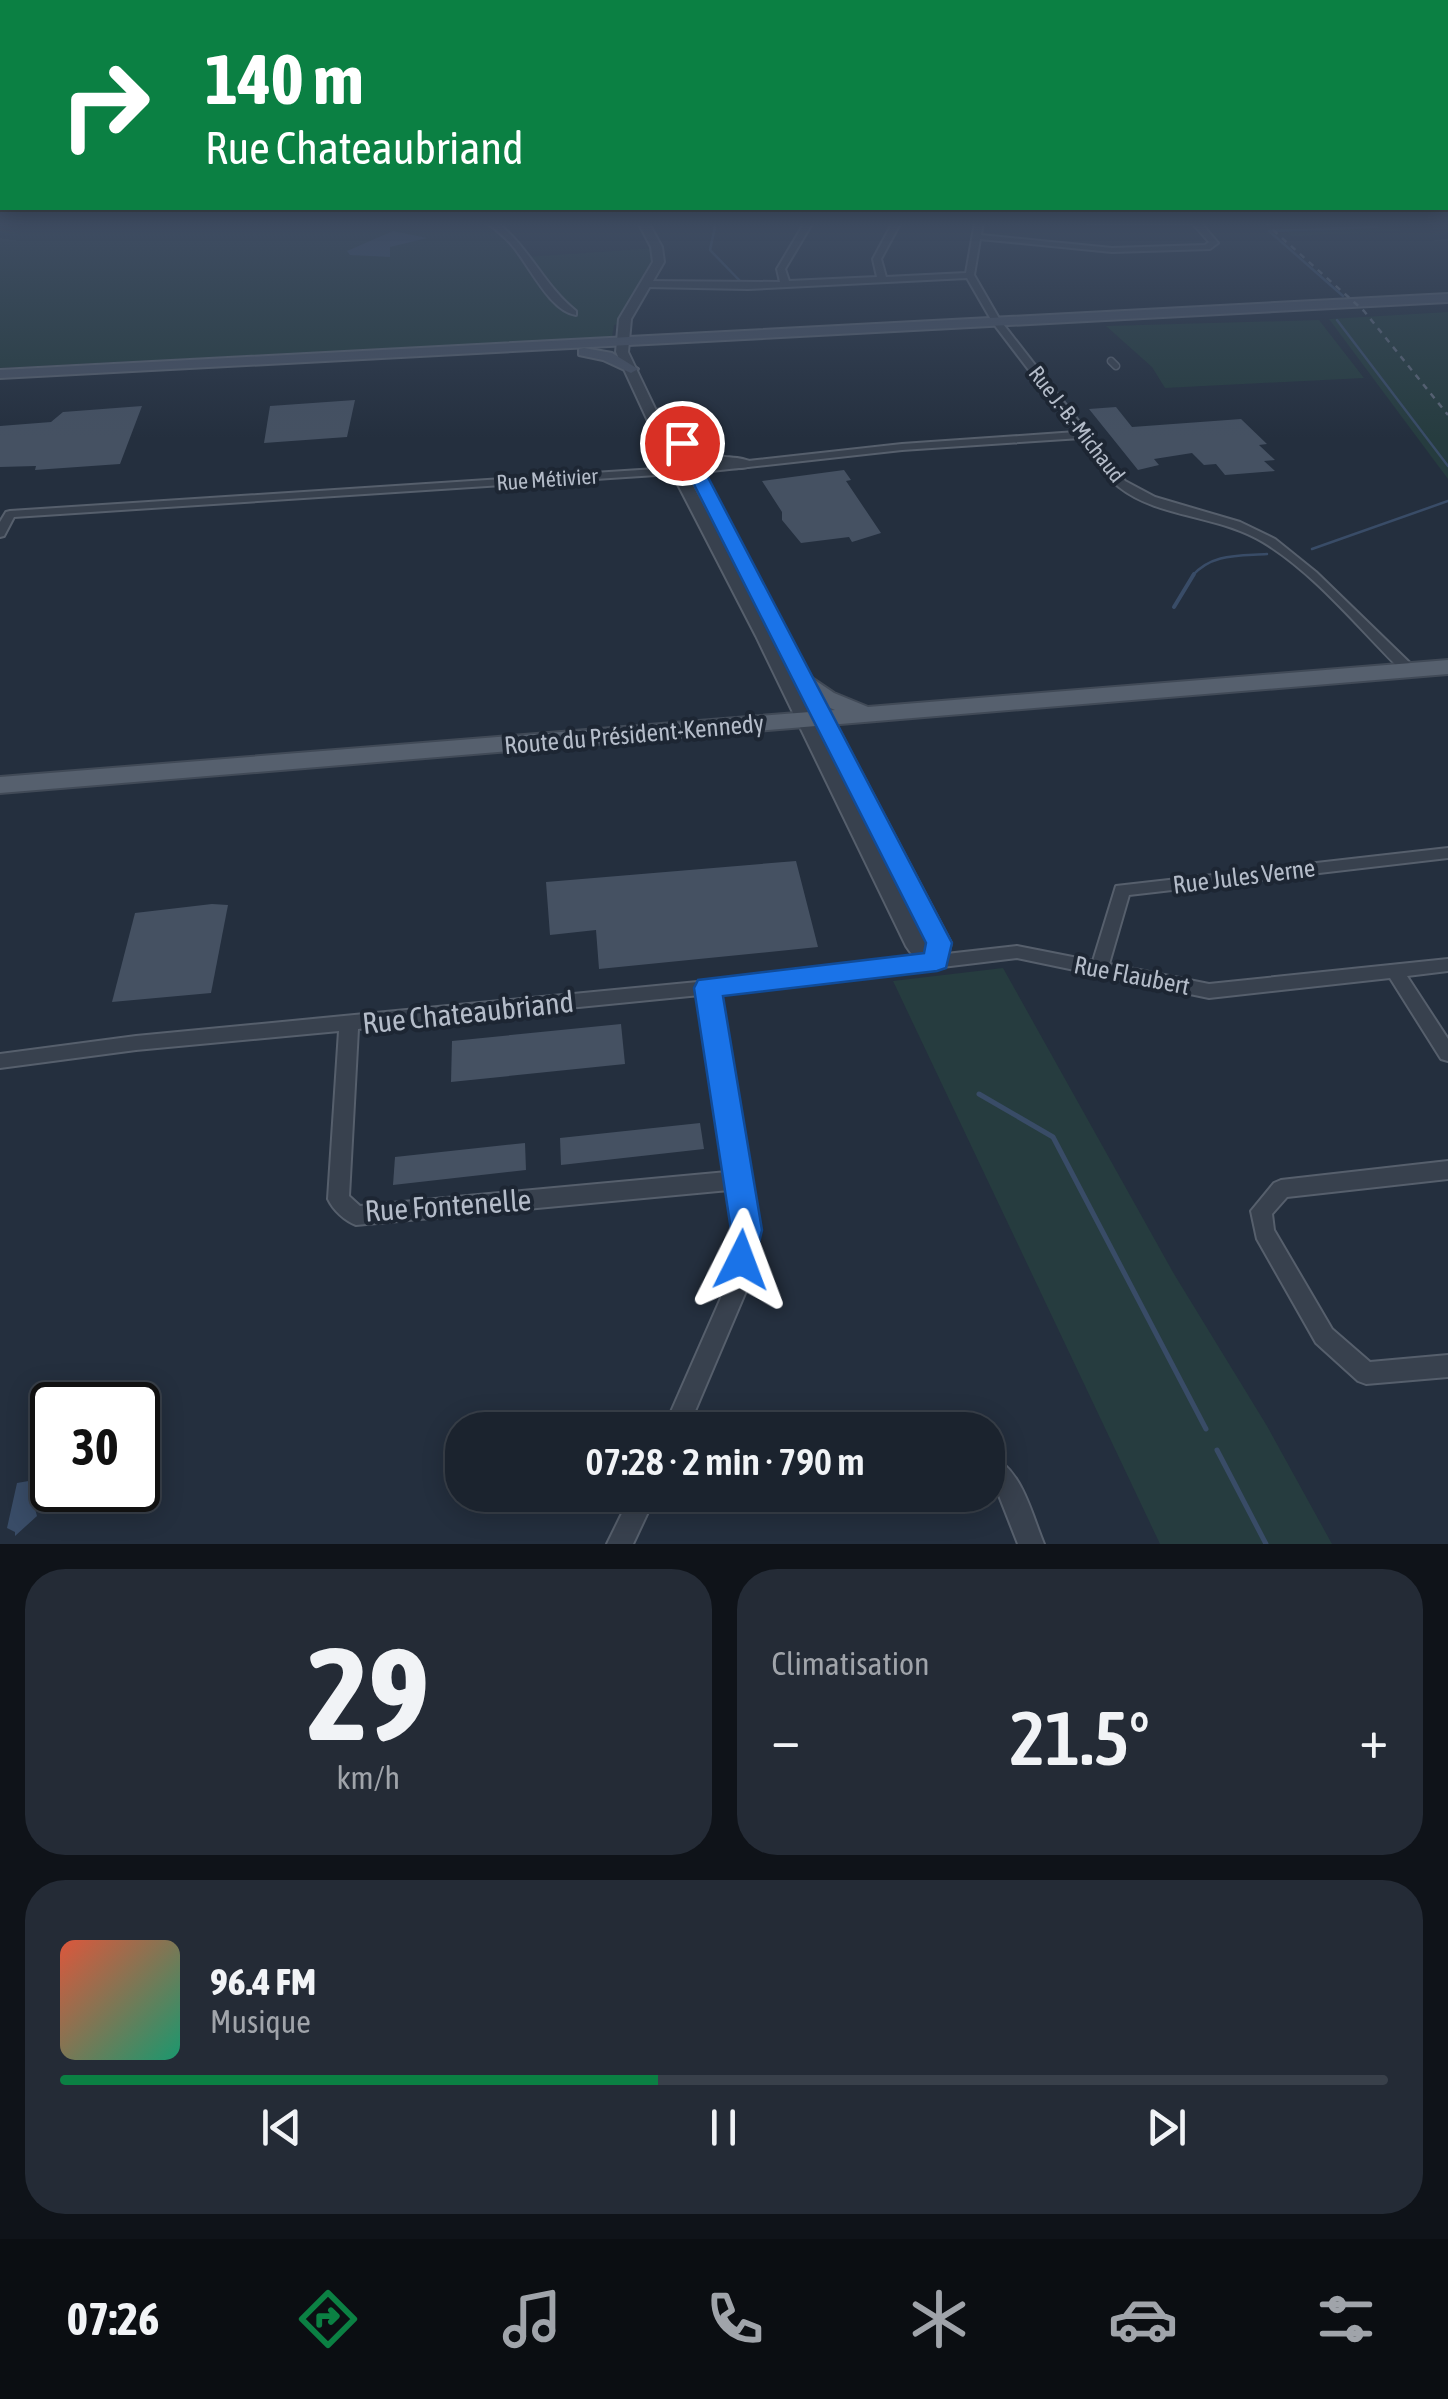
<!DOCTYPE html>
<html lang="fr">
<meta charset="utf-8">
<style>
:root{--surface:#1b232e;--page:#242b36;--text:#f1f3f6;--muted:#a0a4aa;--line:#39404a;--accent:#0b8043}
body{margin:0;font-family:"Asap Condensed",sans-serif;background:var(--page);color:var(--text);height:100vh;display:flex;flex-direction:column;font-size:38px;white-space:nowrap}
*{box-sizing:border-box;margin:0}
p{font-size:32px;color:var(--muted)}
.icon{flex:none;width:55px;height:55px;fill:none;stroke:currentColor;stroke-width:2;stroke-linecap:round;stroke-linejoin:round}
.map{position:relative;height:1544px;overflow:hidden}
.details{display:flex;flex-direction:column;gap:25px;padding:25px;background:#0f1319;flex:1}
.details>*{flex:none}
.guide{position:absolute;left:0px;top:0px;width:1450px;height:210px;box-shadow:0 5px 25px #0003,0 0 0 2px var(--line);background:#0b8043;color:#fff;overflow:hidden}
.speed{position:absolute;left:30px;top:1382px;display:flex;gap:20px;font-size:50px;font-weight:700;text-align:center}
.speed>*{display:grid;place-content:center;width:130px;height:130px;border-radius:50%;background:var(--surface);box-shadow:0 5px 25px #0003,0 0 0 2px var(--line);line-height:1}
.speed .limit{border:5px solid #111;border-radius:15px;background:#fff;color:#111}
.pin{position:absolute;display:grid;place-items:center;width:85px;height:85px;color:#fff;margin:-42px;border:5px solid #fff;border-radius:50%;box-shadow:0 2px 10px #0007}
.me{position:absolute;width:110px;margin:-55px;rotate:3deg;stroke-linejoin:round;filter:drop-shadow(0 0 8px #0008)}
.turn{display:flex;align-items:center;gap:35px;height:210px;padding:0 40px;font-size:45px}
.turn .icon{width:130px;height:130px;stroke-width:2.5}
.turn b{display:block;font-size:70px;line-height:85px}
.big{font-size:75px;font-weight:600;line-height:1.1}
.details .tile{flex:1;display:flex;flex-direction:column;justify-content:center;gap:15px;min-width:0;padding:0 35px;border-radius:40px;background:var(--page)}
.details .dial{align-items:center;gap:0}
.dial b{font-size:130px;line-height:1}
.song{display:flex;align-items:center;gap:30px}
.cover{width:120px;height:120px;border-radius:15px;background:linear-gradient(135deg,hsl(10 70% 55%),hsl(160 70% 35%))}
.played{height:10px;border-radius:5px;background:linear-gradient(90deg,var(--accent) 45%,var(--line) 45%)}
.keys{display:flex;justify-content:space-around;direction:ltr}
.heat{display:flex;justify-content:space-between;align-items:center;font-size:55px;direction:ltr}
.details .tiles{flex:1;display:grid;gap:25px;grid-template-columns:1fr 1fr}
.tile:last-child{grid-column:span 2}
.trip{position:absolute;left:445px;top:1412px;width:560px;height:100px;border-radius:40px;background:var(--surface);box-shadow:0 5px 25px #0003,0 0 0 2px var(--line);font-weight:600;line-height:100px;text-align:center}
.tabs{display:flex;height:160px;justify-content:space-around;align-items:center;background:#0b0e12;color:var(--muted)}
.tabs .icon{width:70px;height:70px}
.tabs .selected{color:var(--accent)}
.tabs b{font-size:45px;color:var(--text)}
.map>svg:first-child{display:block}
.green{fill:#263c3f}
.water{fill:#394c67}
.lines{fill:none;stroke-linecap:round;stroke-linejoin:round}
.stream-far2{stroke:#394c67;stroke-width:2.5}
.stream-far1{stroke:#394c67;stroke-width:4}
.stream{stroke:#394c67;stroke-width:5}
.building{fill:#455162}
.pedestrian-casing{stroke:#565f6c;stroke-width:9}
.minor-casing{stroke:#565f6c;stroke-width:4}
.tertiary-casing{stroke:#565f6c;stroke-width:4}
.secondary-casing{stroke:#565f6c;stroke-width:4}
.primary-casing{stroke:#414a57;stroke-width:4}
.pedestrian{stroke:#38414e;stroke-width:6}
.minor{fill:#38414e;fill-rule:evenodd}
.tertiary{fill:#38414e;fill-rule:evenodd}
.secondary{fill:#465061;fill-rule:evenodd}
.primary{fill:#56606e;fill-rule:evenodd}
.rail{stroke:#5a6575;stroke-width:2.5;stroke-dasharray:6 6;stroke-linecap:butt}
.route{fill:#1a73e8;stroke:#114b97;stroke-width:2.5}
.labels{text-anchor:middle;dominant-baseline:central;stroke-width:8;stroke-linejoin:round;paint-order:stroke}
.far-street-label{font-size:22px;fill:#b4bcc9;stroke:#1d2633}
.street-label{font-size:25px;fill:#b4bcc9;stroke:#1d2633}
.near-street-label{font-size:30px;fill:#b4bcc9;stroke:#1d2633}
</style>
<div class="map">
<svg width="1448" height="1544" viewBox="0 0 1448 1544">
<rect width="100%" height="100%" fill="#242f3e"/>
<!-- green -->
<g class="green">
<polygon points="0,222 484,222 498,229 527,257 657,248 658,265 622,324 614,325 612,337 0,368"/>
<polygon points="1275,222 1387,222 1401,231 1292,236"/>
<polygon points="1448,312 1448,479 1329,319"/>
<polygon points="1319,320 1364,378 1165,388 1152,367 1106,326"/>
<polygon points="1003,968 1174,1274 1267,1426 1332,1544 1160,1544 893,981"/>
</g>
<!-- water -->
<g class="water">
<polygon points="393,231 427,238 390,247 390,257 350,255 347,251"/>
<polygon points="40,1479 34,1505 37,1516 15,1536 15,1532 7,1528 17,1483"/>
</g>
<g class="lines">
<!-- stream-far2 -->
<g class="stream-far2">
<polyline points="716,222 710,250 741,282"/>
<polyline points="1343,296 1269,231 1377,227 1376,222"/>
<polyline points="1337,320 1448,466"/>
<polyline points="1312,549 1448,501"/>
<path d="M 1192,576 C 1212,553 1239,556 1267,554"/>
</g>
<!-- stream-far1 -->
<polyline class="stream-far1" points="1174,607 1194,574"/>
<!-- stream -->
<g class="stream">
<polyline points="979,1094 1053,1137 1206,1429"/>
<polyline points="1217,1450 1266,1544"/>
</g>
</g>
<!-- building -->
<g class="building">
<polygon points="355,400 347,437 264,443 270,406"/>
<polygon points="142,406 120,464 35,470 36,466 0,467 0,426 51,422 63,412"/>
<polygon points="1116,407 1132,427 1241,419 1267,444 1259,445 1275,460 1264,461 1275,471 1225,475 1216,464 1204,465 1192,453 1154,459 1159,465 1138,470 1089,409"/>
<polygon points="844,470 851,480 846,481 881,533 852,542 849,537 801,543 782,520 782,512 762,481"/>
<polygon points="796,861 818,947 599,969 596,930 550,935 546,882"/>
<polygon points="212,904 228,905 211,993 112,1002 135,913"/>
<polygon points="621,1024 625,1064 451,1082 452,1041"/>
<polygon points="700,1123 704,1149 561,1165 560,1138"/>
<polygon points="525,1143 526,1170 393,1185 395,1157"/>
</g>
<g class="lines">
<!-- pedestrian casing -->
<g class="pedestrian-casing">
<polyline id="pedestrian" points="1111,361 1116,366"/>
</g>
<!-- minor casing -->
<g class="minor-casing">
<g id="minor">
<path d="M 486,222 L 496,222 C 529,246 544,286 576,311 L 576,315 C 549,311 529,264 511,244 C 504,236 495,229 486,222 Z"/>
<path d="M 805,222 L 813,222 L 785,269 L 789,281 L 877,277 L 873,259 L 893,222 L 901,222 L 881,259 L 886,277 L 966,273 L 975,222 L 983,222 L 981,235 L 1112,248 L 1205,245 L 1209,242 L 1193,224 L 1089,224 L 1085,222 L 1200,222 L 1218,243 L 1210,249 L 1112,252 L 980,239 L 974,275 L 1000,320 L 1125,481 L 1155,497 L 1240,522 L 1275,539 L 1316,572 L 1414,667 L 1416,670 L 1414,673 L 1404,673 C 1359,629 1317,575 1263,542 C 1219,515 1158,518 1119,487 C 1104,475 1093,454 1081,438 L 902,450 L 702,472 L 14,517 L 4,536 L 0,537 L 0,522 L 6,512 L 10,511 L 702,466 L 902,444 L 1076,432 L 993,323 L 967,278 L 748,289 L 646,287 L 642,284 L 646,281 L 780,282 L 777,269 Z"/>
<path d="M 1448,848 L 1448,858 L 1129,895 L 1109,964 L 1209,984 L 1448,959 L 1448,971 L 1407,976 L 1448,1039 L 1448,1061 L 1441,1059 L 1390,978 L 1209,998 L 1017,958 L 718,994 L 757,1230 L 746,1291 L 687,1430 L 663,1430 L 724,1291 L 735,1230 L 729,1190 L 356,1225 C 345,1221 333,1210 328,1199 L 339,1031 L 136,1050 L 0,1068 L 0,1054 L 136,1036 L 708,981 L 1017,946 L 1093,961 L 1116,886 ZM 700,995 L 727,1172 L 360,1206 L 349,1196 L 358,1029 Z"/>
<polygon points="1448,1161 1448,1179 1287,1197 1272,1214 1274,1230 1332,1329 1370,1362 1448,1355 1448,1377 1366,1384 1358,1381 1316,1343 1257,1239 1251,1211 1274,1183 1281,1180"/>
<path d="M 988,1454 C 1022,1468 1031,1513 1044,1544 L 1018,1544 L 998,1493 L 988,1483 Z"/>
<polygon points="631,1495 656,1495 633,1544 607,1544"/>
</g>
</g>
<!-- tertiary casing -->
<g class="tertiary-casing">
<path id="tertiary" d="M 638,222 L 648,222 L 662,247 L 664,262 L 631,319 L 628,352 L 685,471 L 737,567 L 657,410 L 669,407 C 685,434 690,454 725,457 C 736,458 746,458 755,464 C 742,472 711,467 697,460 L 951,943 L 945,967 C 930,972 914,959 906,946 L 756,636 L 671,471 L 616,352 L 619,319 L 653,262 L 651,247 Z"/>
</g>
<!-- secondary casing -->
<g class="secondary-casing">
<g id="secondary">
<polygon points="1448,294 1448,302 0,378 0,370"/>
<polygon points="584,348 612,353 638,369 631,373 603,360 579,355 579,349"/>
</g>
</g>
<!-- primary casing -->
<g class="primary-casing">
<path id="primary" d="M 1448,660 L 1448,674 L 0,793 L 0,777 L 835,710 C 818,703 803,694 792,679 L 795,674 L 803,672 L 834,693 L 868,707 Z"/>
</g>
<!-- pedestrian -->
<use href="#pedestrian" class="pedestrian"/>
<!-- minor -->
<use href="#minor" class="minor"/>
<!-- tertiary -->
<use href="#tertiary" class="tertiary"/>
<!-- secondary -->
<use href="#secondary" class="secondary"/>
<!-- primary -->
<use href="#primary" class="primary"/>
<!-- rail -->
<polyline class="rail" points="1264,222 1364,311 1448,415"/>
</g>
<!-- sky -->
<linearGradient id="sky" x2="0" y2="1"><stop stop-color="#141a22"/><stop offset="0.51" stop-color="#3f4d63"/><stop offset="1" stop-color="#3f4d63" stop-opacity="0"/></linearGradient>
<rect width="1448" height="438" fill="url(#sky)"/>
<!-- route -->
<polygon class="route" points="682,438 690,443 952,943 946,968 937,971 723,996 762,1230 752,1271 741,1275 729,1271 724,1260 731,1230 694,988 698,980 924,953 926,943 673,443"/>
<g class="labels">
<!-- far-street labels -->
<g class="far-street-label">
<text transform="translate(1077 424) rotate(52)">Rue J.-B.-Michaud</text>
<text transform="translate(547 479) rotate(-4)">Rue Métivier</text>
</g>
<!-- street labels -->
<g class="street-label">
<text transform="translate(634 734) rotate(-5)">Route du Président-Kennedy</text>
<text transform="translate(1244 876) rotate(-7)">Rue Jules Verne</text>
<text transform="translate(1132 975) rotate(11)">Rue Flaubert</text>
</g>
<!-- near-street labels -->
<g class="near-street-label">
<text transform="translate(468 1012) rotate(-6)">Rue Chateaubriand</text>
<text transform="translate(448 1205) rotate(-4)">Rue Fontenelle</text>
</g>
</g>
</svg>
<div class="speed"><div class="limit">30</div></div>
<div class="pin" style="left:682px;top:443px;background:#d93025"><svg class="icon" aria-label="arrive" viewBox="0 0 24 24"><path d="M6 21V4h12l-3 4 3 4H6"/></svg></div>
<svg class="me" style="left:741px;top:1260px" viewBox="-20 -20 40 40"><path d="M0-17L14 15 0 8-14 15z" fill="#1a73e8" stroke="#fff" stroke-width="4"/></svg>
<div class="trip">07:28 · 2 min · 790 m</div>
<div class="guide">
<div class="turn"><svg class="icon" aria-label="right" viewBox="0 0 24 24"><path d="M7 20v-9h11M14 6l5 5-5 5"/></svg><div><b>140 m</b>Rue Chateaubriand</div></div>
</div>
</div>
<section class="details">
<div class="tiles">
<div class="tile dial"><b>29</b><p>km/h</p></div>
<div class="tile"><p>Climatisation</p>
<div class="heat"><a>−</a><b class="big">21.5°</b><a>+</a></div>
</div>
<div class="tile">
<div class="song"><i class="cover"></i><div><b>96.4 FM</b><p>Musique</p></div></div>
<div class="played"></div>
<div class="keys"><svg class="icon" aria-label="previous" viewBox="0 0 24 24"><path d="M18 5L8 12l10 7zM5 5v14"/></svg><svg class="icon" aria-label="pause" viewBox="0 0 24 24"><path d="M8 5v14M16 5v14"/></svg><svg class="icon" aria-label="next" viewBox="0 0 24 24"><path d="M6 5l10 7-10 7zM19 5v14"/></svg></div>
</div>
</div>
</section>
<nav class="tabs">
<b>07:26</b>
<svg class="icon selected" aria-label="directions" viewBox="0 0 24 24"><path d="M12 3l9 9-9 9-9-9zM9 14v-3h6M13 9l2 2-2 2"/></svg>
<svg class="icon" aria-label="music" viewBox="0 0 24 24"><path d="M9 18V5l10-2v13"/><circle cx="6" cy="18" r="3"/><circle cx="16" cy="16" r="3"/></svg>
<svg class="icon" aria-label="phone" viewBox="0 0 24 24"><path d="M5 4h4l2 5-3 2q2 4 5 5l2-3 5 2v4C11 20 4 13 5 4z"/></svg>
<svg class="icon" aria-label="climate" viewBox="0 0 24 24"><path d="M12 3v18M4 7l16 10M4 17L20 7"/></svg>
<svg class="icon" aria-label="car" viewBox="0 0 24 24"><path d="M5 17H2v-5l4-1 3-4h7l3 4 3 1v5h-3M9 17h6M6 11h13"/><circle cx="7" cy="17" r="2"/><circle cx="17" cy="17" r="2"/></svg>
<svg class="icon" aria-label="filters" viewBox="0 0 24 24"><path d="M4 7h16M4 17h16"/><circle cx="9" cy="7" r="2"/><circle cx="15" cy="17" r="2"/></svg>
</nav>
